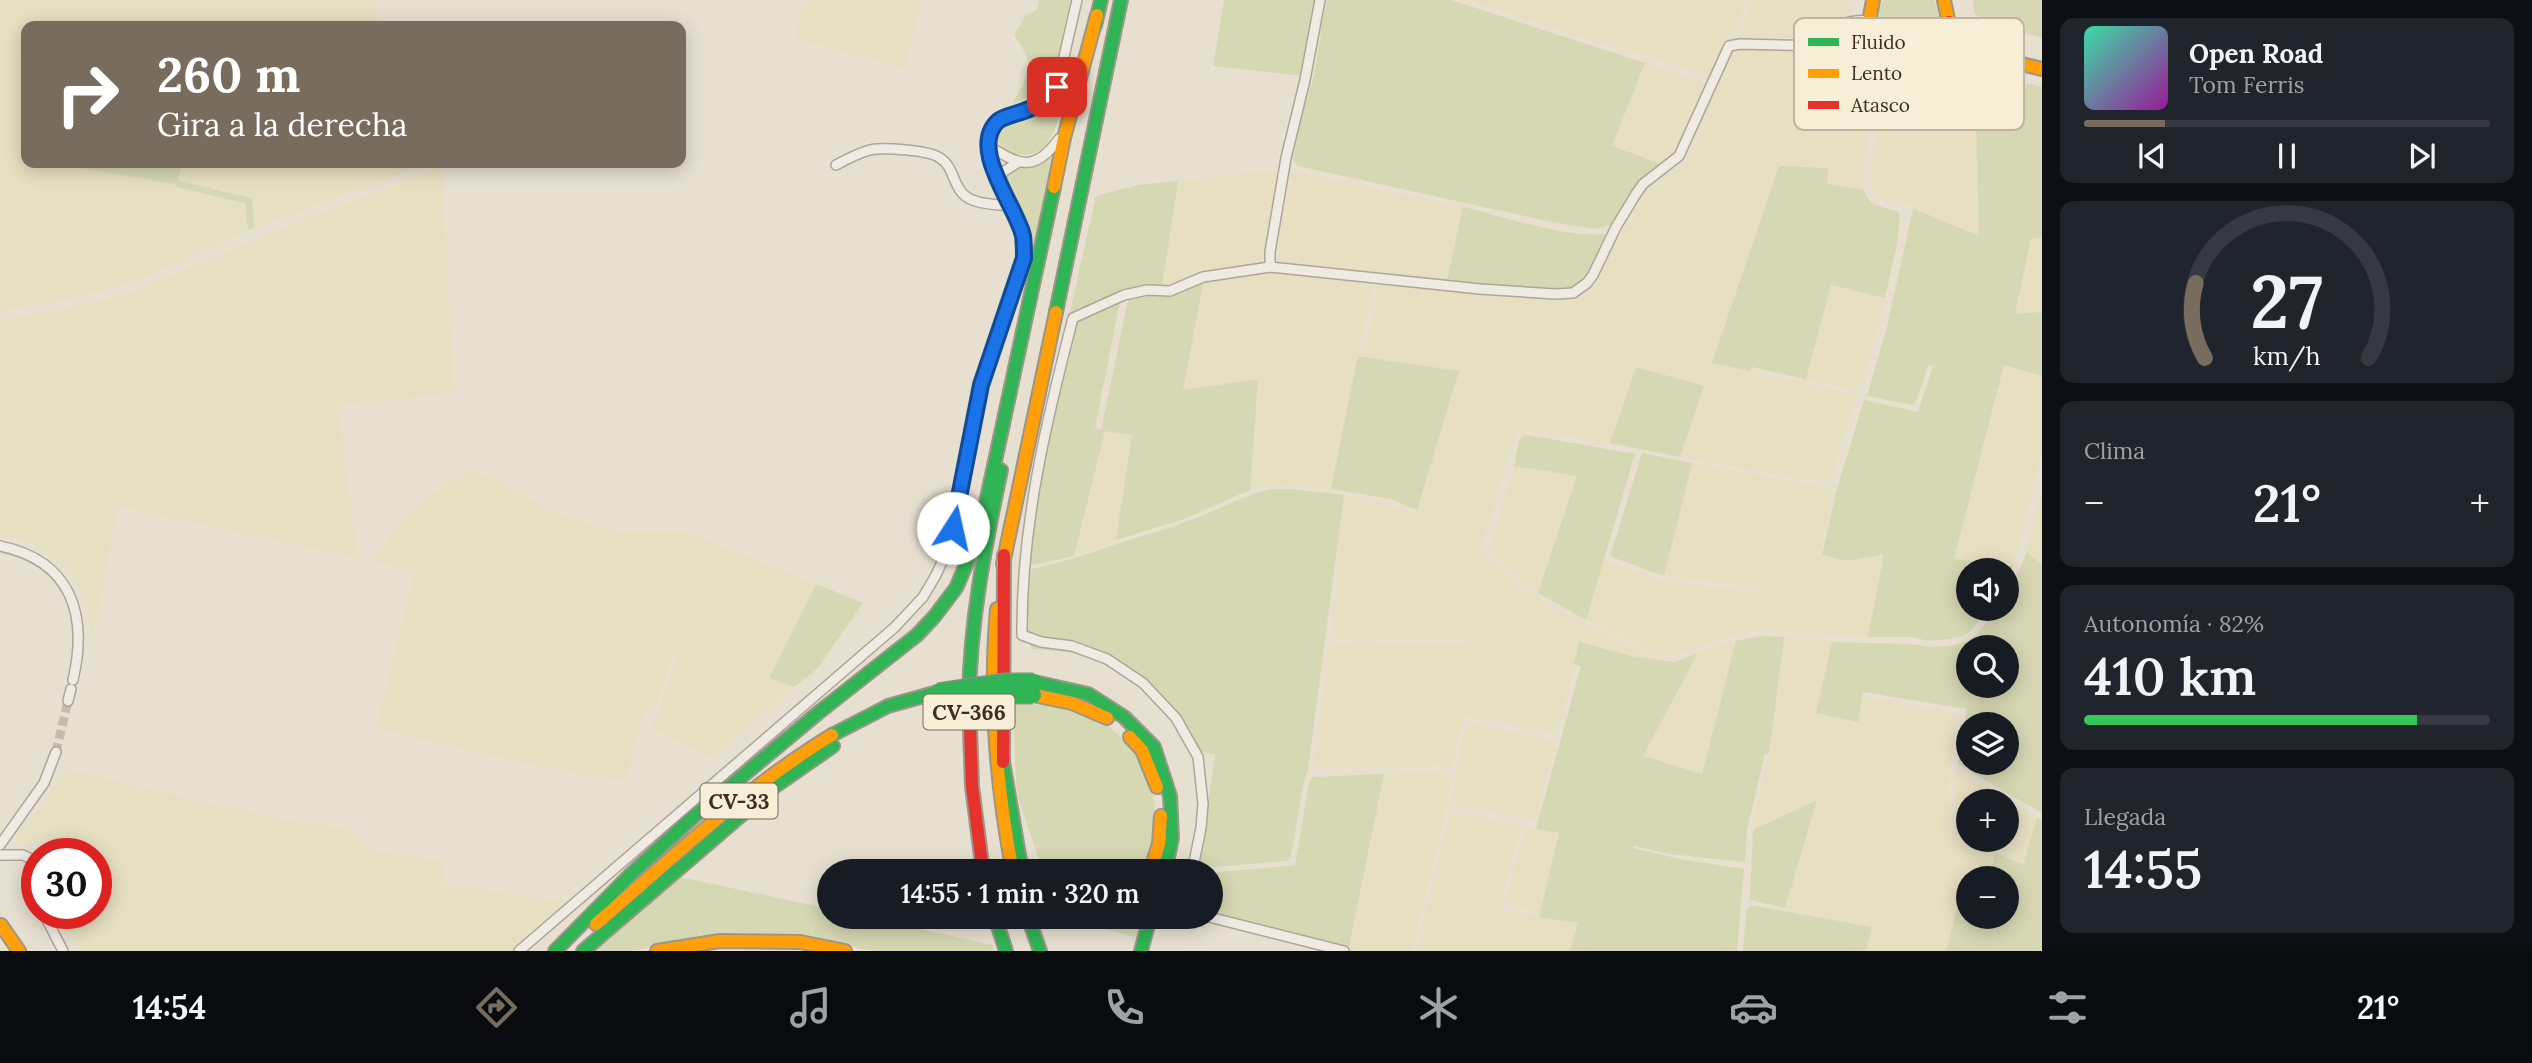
<!DOCTYPE html>
<html lang="es">
<meta charset="utf-8">
<style>
:root{--surface:#171b24;--page:#20242c;--text:#f1f3f6;--muted:#9ea1a6;--line:#363941;--accent:#786c5e}
body{margin:0;font-family:Lora,serif;background:var(--page);color:var(--text);height:100vh;display:flex;flex-direction:column;font-size:26px;white-space:nowrap}
*{box-sizing:border-box;margin:0}
p{font-size:23px;color:var(--muted)}
.icon{flex:none;width:38px;height:38px;fill:none;stroke:currentColor;stroke-width:2;stroke-linecap:round;stroke-linejoin:round}
.map{position:relative;flex:1;overflow:hidden}
.panel{display:flex;flex-direction:column;gap:18px;padding:18px;background:#0d0f14;width:490px}
.panel>*{flex:none}
.banner{position:absolute;left:21px;top:21px;width:665px;height:147px;border-radius:14px;box-shadow:0 4px 18px #0003;background:#786c5e;color:#fff;overflow:hidden}
.controls{position:absolute;left:1956px;top:558px;display:grid;gap:14px}
.controls a{display:grid;place-items:center;width:63px;height:63px;border-radius:50%;background:var(--surface);box-shadow:0 4px 18px #0003;font-size:35px}
.speed{position:absolute;left:21px;top:838px;display:flex;gap:14px;font-size:35px;font-weight:700;text-align:center}
.speed>*{display:grid;place-content:center;width:91px;height:91px;border-radius:50%;background:var(--surface);box-shadow:0 4px 18px #0003;line-height:1}
.speed .limit{border:10px solid #d22;background:#fff;color:#111}
.pin{position:absolute;display:grid;place-items:center;width:60px;height:60px;color:#fff;margin:-30px;border-radius:14px;box-shadow:0 4px 10px #0006}
.me{position:absolute;width:77px;margin:-38px;rotate:10deg;stroke-linejoin:round;filter:drop-shadow(0 0 5px #0008)}
.turn{display:flex;align-items:center;gap:24px;height:147px;padding:0 21px;font-size:32px}
.turn .icon{width:91px;height:91px;stroke-width:2.5}
.turn b{display:block;font-size:49px;line-height:60px}
.big{font-size:52px;font-weight:600;line-height:1.1}
.panel .card{flex:1;display:flex;flex-direction:column;justify-content:center;gap:10px;min-width:0;padding:0 24px;border-radius:14px;background:var(--page)}
.panel .dial{align-items:center;gap:0}
.dial svg{height:182px;overflow:visible;fill:none;stroke:var(--line);stroke-width:7;stroke-linecap:round;text-anchor:middle}
.dial text{fill:var(--text);stroke:none}
.song{display:flex;align-items:center;gap:21px}
.cover{width:84px;height:84px;border-radius:10px;background:linear-gradient(135deg,hsl(160 70% 55%),hsl(300 70% 35%))}
.played{height:7px;border-radius:4px;background:linear-gradient(90deg,var(--accent) 20%,var(--line) 20%)}
.keys{display:flex;justify-content:space-around;direction:ltr}
.heat{display:flex;justify-content:space-between;align-items:center;font-size:38px;direction:ltr}
.charge{height:10px;border-radius:5px;background:linear-gradient(90deg,#34c759 82%,var(--line) 0)}
.trip{position:absolute;left:817px;top:859px;width:406px;height:70px;border-radius:35px;background:var(--surface);box-shadow:0 4px 18px #0003;font-weight:600;line-height:70px;text-align:center}
.menu{display:flex;height:112px;justify-content:space-around;align-items:center;background:#090b0e;color:var(--muted)}
.menu .icon{width:49px;height:49px}
.menu .on{color:var(--accent)}
.menu b{font-size:32px;color:var(--text)}
main{display:flex;flex:1;min-height:0}
.map>svg:first-child{display:block}
.farmland{fill:#e6dfc2;fill-rule:evenodd}
.green{fill:#d6d7b3;fill-rule:evenodd}
.lines{fill:none;stroke-linecap:round;stroke-linejoin:round}
.street-tunnel{stroke:#c5bcae;stroke-width:9;stroke-dasharray:9 4.5;stroke-linecap:butt}
.street-casing{stroke:#ada599;stroke-width:12}
.fast-casing{stroke:#9c958a;stroke-width:16}
.slow-casing{stroke:#9c958a;stroke-width:16}
.jam-casing{stroke:#9c958a;stroke-width:16}
.street{stroke:#efebe3;stroke-width:9}
.fast{stroke:#30b455;stroke-width:12}
.slow{stroke:#ff9f0a;stroke-width:12}
.jam{stroke:#e5322d;stroke-width:12}
.fast-bridge-casing{stroke:#928b80;stroke-width:19;stroke-linecap:butt}
.fast-bridge{stroke:#30b455;stroke-width:16}
.route-casing{stroke:#114b97;stroke-width:18}
.route{stroke:#1a73e8;stroke-width:12}
.labels{text-anchor:middle;dominant-baseline:central;stroke-width:7;stroke-linejoin:round;paint-order:stroke}
.shield{fill:#f7eed8;stroke:#756857;stroke-width:2}
.shield-label{font-size:21px;font-weight:bold;fill:#3d2e20}
.key{fill:#f7eed8;stroke:#bfb4a1;stroke-width:2}
.key-label{font-size:19px;fill:#3d2e20}
</style>
<main>
<div class="map">
<svg width="2042" height="951" viewBox="0 0 2042 951">
<rect width="100%" height="100%" fill="#e7e0d1"/>
<!-- farmland -->
<g class="farmland">
<polygon points="0,0 373,0 382,26 26,26 26,163 74,163 73,167 176,184 176,187 246,203 248,230 145,278 75,298 0,311"/>
<polygon points="812,0 921,0 905,68 795,38 802,4"/>
<polygon points="1467,0 1747,0 1716,71 1708,76"/>
<polygon points="1754,0 1849,0 1840,75 1875,82 1862,184 1864,190 1826,184 1828,169 1713,363 1857,395 1830,482 1803,479 1680,457 1704,386 1636,367 1610,443 1518,429 1480,550 1531,593 1551,606 1637,649 1668,661 1634,657 1580,642 1557,734 1464,715 1451,769 1443,765 1346,769 1313,768 1329,647 1333,645 1358,642 1449,645 1467,643 1466,639 1330,639 1339,564 1335,563 1344,495 1376,501 1415,514 1459,371 1365,356 1379,281 1552,298 1572,297 1583,291 1600,272 1645,192 1665,174 1688,160 1707,109"/>
<polygon points="1645,63 1707,83 1677,152 1664,165 1612,146"/>
<polygon points="1882,81 1919,84 1976,112 1979,236 1898,200 1891,202 1878,199 1873,194 1870,184"/>
<polygon points="182,163 429,163 254,228 251,198 178,181"/>
<polygon points="439,163 442,174 454,393 337,405 358,558 118,506 92,640 87,606 76,583 66,569 39,547 15,538 0,536 0,320 46,313 123,296 312,216 402,183 423,174"/>
<polygon points="1262,171 1279,172 1271,225 1261,265 1234,267 1162,286 1178,181"/>
<polygon points="1291,171 1463,207 1447,280 1285,265 1279,261 1278,248"/>
<polygon points="2042,237 2042,312 2015,315 2031,238"/>
<polygon points="1285,272 1370,280 1372,289 1331,489 1279,485 1250,490 1257,379 1183,391 1203,284 1257,273"/>
<polygon points="1831,285 1885,298 1862,386 1855,390 1806,379"/>
<polygon points="2004,365 2042,376 2042,451 2014,566 2011,568 1954,559"/>
<polygon points="1105,430 1132,435 1116,540 1074,556"/>
<polygon points="1692,463 1833,489 1820,555 1842,560 1854,560 1884,554 1868,637 1761,630 1734,635 1669,657 1651,652 1586,620 1604,559 1606,561 1662,582 1757,592 1758,586 1664,576"/>
<polygon points="1514,466 1577,476 1538,593 1488,552"/>
<polygon points="471,471 499,481 546,509 563,516 607,529 627,532 684,531 816,584 769,678 794,687 713,758 652,729 678,651 675,651 656,703 653,703 643,718 624,782 525,763 386,731 377,727 415,571 373,561 397,527 431,495"/>
<polygon points="2042,497 2042,565 2026,551 2037,503"/>
<path d="M 1784,637 L 1807,638 L 1832,642 L 1817,713 L 1857,722 L 1862,697 L 1955,713 L 1958,719 L 1949,777 L 1949,836 L 1954,833 L 1956,771 L 2037,817 L 2023,864 L 1995,853 L 1989,878 L 1969,878 L 1969,912 L 1957,909 L 1946,951 L 1866,951 L 1872,926 L 1824,919 L 1824,916 L 1785,908 L 1816,801 L 1753,830 L 1754,817 L 1769,754 ZM 1969,802 L 2007,802 L 2007,840 L 1969,840 Z"/>
<polygon points="1736,641 1702,774 1643,757 1698,653"/>
<polygon points="1471,723 1556,741 1537,816 1532,820 1452,804 1456,775 1455,773 1464,732"/>
<polygon points="63,768 226,808 227,805 265,816 352,830 363,843 372,846 374,854 381,851 415,858 446,860 443,885 570,902 510,951 82,951 57,914 96,914 96,854 53,854 47,842 36,839 21,844 16,843 15,837 45,802 54,788"/>
<polygon points="1442,772 1451,779 1445,813 1413,951 1364,951 1349,947 1384,774"/>
<polygon points="1450,811 1521,826 1501,905 1504,910 1578,923 1570,951 1416,951"/>
<polygon points="1525,827 1559,833 1540,913 1505,904"/>
</g>
<!-- green -->
<g class="green">
<path d="M 1039,0 L 1070,0 L 1055,74 L 1047,88 L 1012,104 C 1030,71 1037,68 1014,35 L 1026,15 L 1037,10 Z"/>
<polygon points="1224,0 1315,0 1303,76 1213,66"/>
<polygon points="1326,0 1451,0 1645,63 1612,146 1664,165 1617,223 1595,229 1552,222 1298,166 1293,160 1294,154 1304,108 1314,76"/>
<path d="M 1884,0 L 1934,0 C 1957,46 1891,68 1880,27 C 1877,17 1878,8 1884,0 Z"/>
<polygon points="1973,0 2042,0 2042,38 1985,22 1974,13"/>
<polygon points="2031,84 2042,87 2042,237 2031,239 2015,314 2042,312 2042,376 2004,365 1954,559 2014,566 2007,580 2007,570 1969,570 1969,609 1990,609 1970,631 1963,636 1950,639 1930,641 1910,637 1868,637 1884,554 1854,560 1842,560 1822,555 1836,492 1864,400 1918,412 1933,366 1928,365 1918,397 1912,405 1867,396 1887,327 1913,208 1979,236 1976,112 1980,89"/>
<path d="M 1063,93 C 1059,119 1052,164 1014,153 C 1005,151 1000,147 998,139 C 1003,116 1036,119 1052,106 C 1056,103 1060,97 1063,93 Z"/>
<path d="M 1053,156 L 1031,263 C 1031,250 1032,236 1028,223 C 1023,207 1009,195 1007,177 C 1014,164 1038,167 1053,156 Z"/>
<polygon points="74,163 182,163 178,181 252,198 254,228 248,230 245,203 176,187 175,184 73,167"/>
<path d="M 1779,166 L 1828,168 L 1827,184 L 1864,190 C 1868,207 1884,207 1899,212 L 1900,216 L 1897,244 L 1885,298 L 1831,285 L 1806,379 L 1752,367 L 1750,371 L 1712,363 Z"/>
<polygon points="1178,181 1162,286 1110,298 1070,312 1096,196 1139,185"/>
<path d="M 1463,207 C 1503,216 1573,241 1613,233 L 1593,268 L 1583,281 L 1570,290 L 1551,290 L 1447,280 Z"/>
<path d="M 1203,284 L 1183,390 L 1258,379 L 1250,490 L 1184,519 L 1116,540 L 1132,435 L 1105,431 L 1074,556 L 1028,566 C 1038,498 1048,431 1065,365 C 1068,353 1073,328 1081,319 C 1089,310 1108,306 1120,302 L 1095,428 L 1101,430 L 1128,300 Z"/>
<polygon points="1358,356 1459,371 1417,510 1391,499 1331,489"/>
<polygon points="1636,367 1704,386 1680,457 1610,443"/>
<polygon points="1527,435 1635,454 1586,620 1538,593 1577,476 1514,466 1519,441 1523,436"/>
<polygon points="1642,453 1692,463 1664,576 1612,557 1611,554"/>
<path d="M 1269,489 L 1291,489 L 1344,495 L 1308,770 L 1304,780 L 1291,856 L 1287,861 L 1202,868 L 1199,867 L 1215,754 L 1189,750 C 1167,707 1130,667 1081,655 C 1065,651 1049,650 1032,649 L 1025,636 L 1027,570 C 1056,564 1082,556 1111,546 C 1136,537 1163,531 1188,521 C 1216,511 1241,497 1269,489 Z"/>
<path d="M 2026,551 L 2042,565 L 2042,813 L 1958,764 L 1967,709 L 1863,692 L 1858,722 L 1816,713 L 1832,642 L 1910,644 L 1930,647 L 1951,646 L 1966,642 L 1975,636 L 1998,609 L 2007,609 C 2007,587 2021,573 2026,551 ZM 1969,648 L 2007,648 L 2007,686 L 1969,686 ZM 1969,724 L 2007,724 L 2007,763 L 1969,763 Z"/>
<polygon points="816,584 863,603 817,669 794,687 769,678"/>
<polygon points="1761,636 1784,637 1769,754 1765,754 1747,830 1745,862 1669,854 1634,846 1633,848 1680,859 1744,869 1737,951 1570,951 1578,923 1539,917 1559,833 1536,829 1581,666 1574,664 1579,642 1635,657 1675,662 1698,653 1643,756 1702,774 1736,641"/>
<path d="M 1013,705 C 1036,705 1060,704 1082,712 C 1143,735 1176,814 1142,871 L 1040,871 L 1038,857 L 1019,800 L 1016,782 Z"/>
<polygon points="1384,774 1349,947 1211,914 1211,873 1295,865 1309,784 1313,777"/>
<polygon points="1817,800 1785,908 1750,900 1753,830"/>
<polygon points="2037,817 2042,820 2042,951 1946,951 1957,909 1969,912 1969,917 2007,917 2007,878 1989,878 1995,853 2023,864"/>
<polygon points="680,877 829,909 830,917 865,917 993,945 995,951 873,951 832,942 705,936 632,951 590,951"/>
<polygon points="1751,905 1872,927 1866,951 1743,951 1746,911"/>
<polygon points="1118,917 1143,917 1136,937 1083,924 1103,923"/>
</g>
<g class="lines">
<!-- street-tunnel -->
<polyline class="street-tunnel" points="56,752 68,701"/>
<!-- street casing -->
<g class="street-casing">
<g id="street">
<path d="M 989,146 C 1020,166 1035,172 1059,139"/>
<path d="M 836,165 C 847,159 858,153 870,150 C 883,147 929,150 940,158 C 953,166 953,184 963,194 C 974,205 996,204 1010,206"/>
<polyline points="999,184 1003,172 1017,163"/>
<polyline points="1270,267 1270,252 1286,158 1305,80 1320,0"/>
<path d="M 0,546 C 72,561 88,615 73,680"/>
<polyline points="68,701 71,689"/>
<polyline points="0,845 44,783 56,752"/>
<polyline points="0,855 23,855 37,862"/>
<path d="M 1192,872 L 1201,828 L 1203,804 L 1198,757 L 1176,718 L 1143,683 L 1107,659 L 1072,646 L 1041,642 L 1022,635 C 1021,527 1046,422 1073,318 L 1124,295 L 1147,290 L 1170,291 L 1203,277 L 1270,267 L 1480,289 L 1555,294 L 1573,293 L 1587,283 L 1593,275 L 1616,227 L 1636,194 L 1643,184 L 1679,156 L 1729,46 L 1740,44 L 1825,46 L 1831,43 C 1842,20 1843,22 1868,20"/>
<polyline points="44,914 63,951"/>
<polyline points="1209,917 1344,951"/>
<path d="M 519,951 L 895,627 L 923,597 L 936,575 L 950,544 L 981,385 L 1024,258 C 1024,251 1024,243 1023,236 C 1017,207 968,149 998,121 C 1003,117 1012,115 1018,113 C 1035,108 1047,101 1057,87 L 1077,0"/>
</g>
</g>
<!-- fast casing -->
<g class="fast-casing">
<g id="fast">
<polyline points="1095,26 1101,0"/>
<polyline points="1056,312 1121,0"/>
<polyline points="1034,682 1088,694 1124,717 1154,747 1170,796 1172,838 1165,872"/>
<path d="M 969,699 C 970,621 985,546 1001,470"/>
<polyline points="832,735 888,706 938,692"/>
<polyline points="1003,762 1022,872"/>
<polyline points="995,917 1006,951"/>
<polyline points="1028,917 1040,951"/>
<polyline points="1069,917 1076,919 1100,917"/>
<polyline points="555,951 630,875 691,819 818,713 917,635 934,617 956,588 966,565 986,503 1054,187"/>
<polyline points="583,951 774,787 833,746"/>
<polyline points="1141,951 1150,917"/>
</g>
</g>
<!-- slow casing -->
<g class="slow-casing">
<g id="slow">
<path d="M 1873,0 C 1872,8 1868,19 1870,27 C 1879,67 1949,65 1948,22 C 1948,15 1945,7 1944,0"/>
<polyline points="1932,51 1992,57 2042,69"/>
<polyline points="1054,187 1064,138 1097,15"/>
<polyline points="1003,564 1056,312"/>
<path d="M 997,609 C 989,698 996,784 1013,872"/>
<polyline points="1033,695 1072,703 1107,718"/>
<polyline points="1130,737 1142,750 1157,787"/>
<polyline points="1150,872 1159,844 1161,816"/>
<path d="M 596,924 C 672,858 745,788 832,735"/>
<polyline points="1,925 19,951"/>
<polyline points="657,951 720,941 800,942 845,951"/>
</g>
</g>
<!-- jam casing -->
<g class="jam-casing">
<g id="jam">
<polyline points="1949,22 1957,34 1989,55"/>
<polyline points="969,699 972,786 983,872"/>
<polyline points="1003,762 1004,555"/>
</g>
</g>
<!-- street -->
<use href="#street" class="street"/>
<!-- fast -->
<use href="#fast" class="fast"/>
<!-- slow -->
<use href="#slow" class="slow"/>
<!-- jam -->
<use href="#jam" class="jam"/>
<!-- fast-bridge casing -->
<g class="fast-bridge-casing">
<g id="fast-bridge">
<polyline points="938,692 1005,682 1034,682"/>
<polyline points="978,695 1033,695"/>
</g>
</g>
<!-- fast-bridge -->
<use href="#fast-bridge" class="fast-bridge"/>
</g>
<g class="lines">
<!-- route casing -->
<g class="route-casing">
<path id="route" d="M 953,528 L 981,385 L 1024,258 C 1024,251 1024,243 1023,236 C 1017,207 968,149 998,121 C 1003,117 1012,115 1018,113 C 1035,108 1047,101 1057,87"/>
</g>
<!-- route -->
<use href="#route" class="route"/>
</g>
<g class="labels">
<!-- shield labels -->
<g class="shield">
<rect x="923.5" y="694.5" width="91" height="35" rx="5"/>
<rect x="700.5" y="783.5" width="77" height="35" rx="5"/>
</g>
<g class="shield-label">
<text x="969" y="712">CV-366</text>
<text x="739" y="801">CV-33</text>
</g>
</g>
<!-- legend -->
<rect x="1794" y="18" width="230" height="112" rx="10" class="key"/>
<rect x="1808" y="38" width="31" height="8" fill="#30b455"/>
<rect x="1808" y="69" width="31" height="9" fill="#ff9f0a"/>
<rect x="1808" y="101" width="31" height="8" fill="#e5322d"/>
<g class="key-label">
<text x="1851" y="49">Fluido</text>
<text x="1851" y="80">Lento</text>
<text x="1851" y="112">Atasco</text>
</g>
</svg>
<div class="controls">
<a><svg class="icon" aria-label="sound" viewBox="0 0 24 24"><path d="M4 9h4l5-4v14l-5-4H4zM17 9q2 3 0 6"/></svg></a>
<a><svg class="icon" aria-label="search" viewBox="0 0 24 24"><circle cx="10" cy="10" r="6"/><path d="M15 15l6 6"/></svg></a>
<a><svg class="icon" aria-label="layers" viewBox="0 0 24 24"><path d="M12 4l9 5-9 5-9-5zM3 14l9 5 9-5"/></svg></a>
<a>+</a>
<a>−</a>
</div>
<div class="speed"><div class="limit">30</div></div>
<div class="pin" style="left:1057px;top:87px;background:#d93025"><svg class="icon" aria-label="arrive" viewBox="0 0 24 24"><path d="M6 21V4h12l-3 4 3 4H6"/></svg></div>
<svg class="me" style="left:953px;top:528px" viewBox="-20 -20 40 40"><circle r="19" fill="#fff"/><path d="M0-13L10 11 0 6-10 11z" fill="#1a73e8"/></svg>
<div class="trip">14:55 · 1 min · 320 m</div>
<div class="banner">
<div class="turn"><svg class="icon" aria-label="right" viewBox="0 0 24 24"><path d="M7 20v-9h11M14 6l5 5-5 5"/></svg><div><b>260 m</b>Gira a la derecha</div></div>
</div>
</div>
<section class="panel">
<div class="card">
<div class="song"><i class="cover"></i><div><b>Open Road</b><p>Tom Ferris</p></div></div>
<div class="played"></div>
<div class="keys"><svg class="icon" aria-label="previous" viewBox="0 0 24 24"><path d="M18 5L8 12l10 7zM5 5v14"/></svg><svg class="icon" aria-label="pause" viewBox="0 0 24 24"><path d="M8 5v14M16 5v14"/></svg><svg class="icon" aria-label="next" viewBox="0 0 24 24"><path d="M6 5l10 7-10 7zM19 5v14"/></svg></div>
</div>
<div class="card dial"><svg viewBox="0 0 100 80">
<path d="M14 69A42 42 0 1 1 86 69"/>
<path d="M14 69A42 42 0 0 1 10 36" stroke="#786c5e"/>
<text x="50" y="56" font-size="32" font-weight="700">27</text>
<text x="50" y="72" font-size="11">km/h</text>
</svg></div>
<div class="card"><p>Clima</p>
<div class="heat"><a>−</a><b class="big">21°</b><a>+</a></div>
</div>
<div class="card"><p>Autonomía · 82%</p><b class="big">410 km</b><div class="charge"></div></div>
<div class="card"><p>Llegada</p><b class="big">14:55</b></div>
</section>
</main>
<nav class="menu">
<b>14:54</b>
<svg class="icon on" aria-label="directions" viewBox="0 0 24 24"><path d="M12 3l9 9-9 9-9-9zM9 14v-3h6M13 9l2 2-2 2"/></svg>
<svg class="icon" aria-label="music" viewBox="0 0 24 24"><path d="M9 18V5l10-2v13"/><circle cx="6" cy="18" r="3"/><circle cx="16" cy="16" r="3"/></svg>
<svg class="icon" aria-label="phone" viewBox="0 0 24 24"><path d="M5 4h4l2 5-3 2q2 4 5 5l2-3 5 2v4C11 20 4 13 5 4z"/></svg>
<svg class="icon" aria-label="climate" viewBox="0 0 24 24"><path d="M12 3v18M4 7l16 10M4 17L20 7"/></svg>
<svg class="icon" aria-label="car" viewBox="0 0 24 24"><path d="M5 17H2v-5l4-1 3-4h7l3 4 3 1v5h-3M9 17h6M6 11h13"/><circle cx="7" cy="17" r="2"/><circle cx="17" cy="17" r="2"/></svg>
<svg class="icon" aria-label="filters" viewBox="0 0 24 24"><path d="M4 7h16M4 17h16"/><circle cx="9" cy="7" r="2"/><circle cx="15" cy="17" r="2"/></svg>
<b>21°</b>
</nav>
